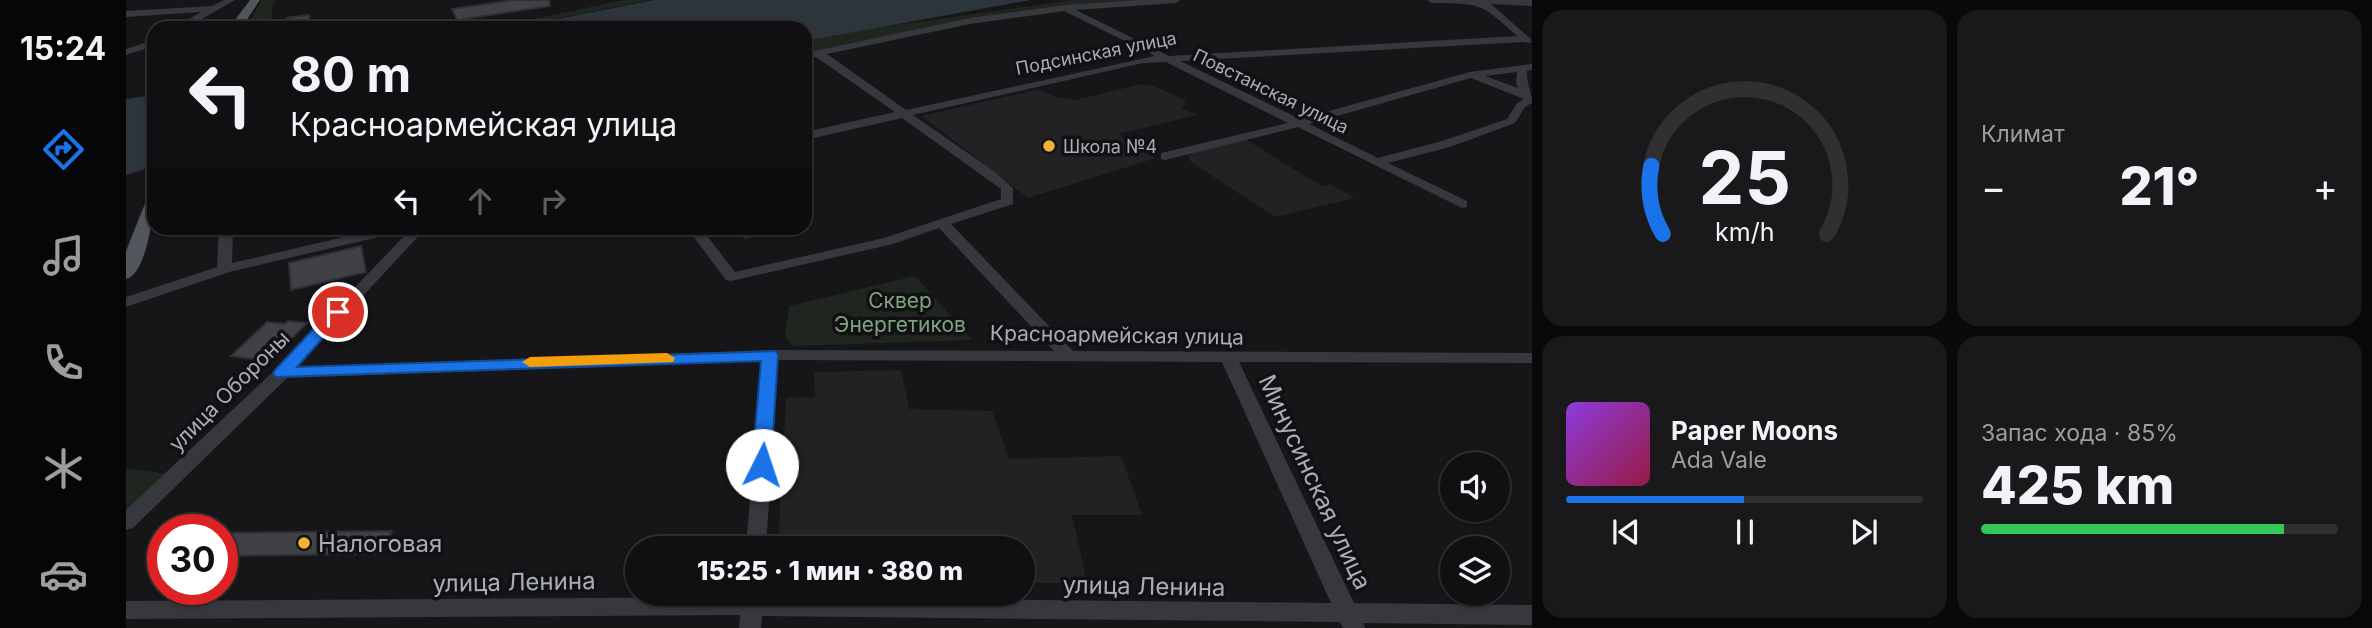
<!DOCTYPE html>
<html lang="ru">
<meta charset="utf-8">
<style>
:root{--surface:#101012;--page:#19191b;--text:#f1f3f6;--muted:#9c9d9f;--line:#303032;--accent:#1a73e8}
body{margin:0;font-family:Inter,sans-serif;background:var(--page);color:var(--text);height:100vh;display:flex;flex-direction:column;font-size:26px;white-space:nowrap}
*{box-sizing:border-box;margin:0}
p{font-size:23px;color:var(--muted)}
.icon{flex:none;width:38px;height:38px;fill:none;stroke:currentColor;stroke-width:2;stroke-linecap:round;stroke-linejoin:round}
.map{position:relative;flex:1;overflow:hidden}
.drawer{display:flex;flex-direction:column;gap:10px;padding:10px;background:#09090a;width:840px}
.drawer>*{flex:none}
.hud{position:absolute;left:21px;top:21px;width:665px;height:214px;border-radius:21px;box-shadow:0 2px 5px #0004,0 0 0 2px var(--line);background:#101012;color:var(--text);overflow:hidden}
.controls{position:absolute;left:1314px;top:452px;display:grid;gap:14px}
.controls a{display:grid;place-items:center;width:70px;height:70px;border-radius:50%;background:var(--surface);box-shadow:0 2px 5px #0004,0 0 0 2px var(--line);font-size:35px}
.speed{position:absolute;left:21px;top:514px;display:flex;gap:14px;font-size:35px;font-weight:700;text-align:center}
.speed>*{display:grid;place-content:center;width:91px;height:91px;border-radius:50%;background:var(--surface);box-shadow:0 2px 5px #0004,0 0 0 2px var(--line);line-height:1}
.speed .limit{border:10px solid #d22;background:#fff;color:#111}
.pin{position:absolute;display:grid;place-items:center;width:60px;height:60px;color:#fff;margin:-30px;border:4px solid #fff;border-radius:50%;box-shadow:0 2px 7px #0007}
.me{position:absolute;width:77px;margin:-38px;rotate:4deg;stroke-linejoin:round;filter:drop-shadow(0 0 5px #0008)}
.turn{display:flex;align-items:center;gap:24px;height:147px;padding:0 28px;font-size:32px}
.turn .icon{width:91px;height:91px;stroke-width:2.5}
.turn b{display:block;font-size:49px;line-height:60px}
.lanes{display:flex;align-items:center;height:66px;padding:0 28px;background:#0003;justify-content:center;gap:35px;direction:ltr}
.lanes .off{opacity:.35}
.big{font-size:52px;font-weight:800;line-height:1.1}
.drawer .card{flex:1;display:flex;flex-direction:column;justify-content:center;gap:10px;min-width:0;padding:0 24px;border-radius:21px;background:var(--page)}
.drawer .dial{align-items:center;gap:0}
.dial svg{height:182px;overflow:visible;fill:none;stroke:var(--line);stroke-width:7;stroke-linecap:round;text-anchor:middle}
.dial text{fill:var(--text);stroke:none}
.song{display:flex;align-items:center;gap:21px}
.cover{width:84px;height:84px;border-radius:10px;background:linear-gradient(135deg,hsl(270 70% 55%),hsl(340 70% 35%))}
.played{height:7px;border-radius:4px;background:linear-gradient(90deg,var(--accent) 50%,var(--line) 50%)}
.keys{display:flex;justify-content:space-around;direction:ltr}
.heat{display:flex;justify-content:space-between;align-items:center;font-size:38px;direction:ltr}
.charge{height:10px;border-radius:5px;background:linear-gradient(90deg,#34c759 85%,var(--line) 0)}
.drawer .tiles{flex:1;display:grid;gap:10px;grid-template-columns:repeat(2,1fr)}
.trip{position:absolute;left:499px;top:536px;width:410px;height:70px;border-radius:35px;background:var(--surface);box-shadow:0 2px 5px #0004,0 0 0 2px var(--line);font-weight:800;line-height:70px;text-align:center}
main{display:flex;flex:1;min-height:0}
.tabs{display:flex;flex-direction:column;width:126px;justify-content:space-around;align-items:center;background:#060607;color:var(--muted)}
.tabs .icon{width:49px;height:49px}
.tabs .current{color:var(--accent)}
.tabs b{font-size:32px;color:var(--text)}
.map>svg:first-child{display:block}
.built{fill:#222225}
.green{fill:#1e261f}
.water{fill:#2c353c}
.building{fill:#404145;stroke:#303034;stroke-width:2}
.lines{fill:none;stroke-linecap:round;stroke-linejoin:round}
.minor{fill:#37383d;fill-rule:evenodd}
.major{fill:#53555c;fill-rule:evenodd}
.route{fill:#1a73e8;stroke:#114b97;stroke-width:2}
.slow{fill:#f59e0b}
.poi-dot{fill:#f2b134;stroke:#111113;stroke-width:2.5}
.labels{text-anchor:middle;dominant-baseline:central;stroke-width:7;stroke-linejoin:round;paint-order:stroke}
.far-street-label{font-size:18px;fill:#a8adb8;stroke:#111113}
.far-poi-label{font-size:18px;fill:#a8adb8;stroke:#111113;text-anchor:start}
.park-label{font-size:21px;fill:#7fa381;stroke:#111113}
.street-label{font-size:21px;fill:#a8adb8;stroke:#111113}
.near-street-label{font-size:24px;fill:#a8adb8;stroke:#111113}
.near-poi-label{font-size:24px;fill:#a8adb8;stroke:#111113;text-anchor:start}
</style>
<main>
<nav class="tabs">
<b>15:24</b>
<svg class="icon current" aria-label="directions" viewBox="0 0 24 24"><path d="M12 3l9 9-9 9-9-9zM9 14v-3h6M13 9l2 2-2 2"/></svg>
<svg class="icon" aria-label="music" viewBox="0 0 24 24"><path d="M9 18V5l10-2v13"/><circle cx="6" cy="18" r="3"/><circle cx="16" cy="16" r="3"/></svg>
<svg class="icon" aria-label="phone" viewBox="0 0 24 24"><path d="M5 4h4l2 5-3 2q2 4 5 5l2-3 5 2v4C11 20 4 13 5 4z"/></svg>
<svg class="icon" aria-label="climate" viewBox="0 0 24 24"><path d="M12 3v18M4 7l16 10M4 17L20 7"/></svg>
<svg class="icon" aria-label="car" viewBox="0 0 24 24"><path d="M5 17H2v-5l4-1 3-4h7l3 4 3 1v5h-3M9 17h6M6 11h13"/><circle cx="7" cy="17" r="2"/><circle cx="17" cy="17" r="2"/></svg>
</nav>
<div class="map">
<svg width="1406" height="628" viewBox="0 0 1406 628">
<rect width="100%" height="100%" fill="#161618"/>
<!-- built -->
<g class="built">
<polygon points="1016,84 1028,86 1060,101 1056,108 1071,115 992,134 1030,158 902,198 796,116 914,89 927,96 949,100"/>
<polygon points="1119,139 1187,181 1197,186 1204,184 1229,198 1149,217 1065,162 1062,153"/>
<polygon points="775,370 783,409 866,411 883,459 995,456 1016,515 946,515 961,583 896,583 896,548 652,548 660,398 689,397 688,372"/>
</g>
<!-- green -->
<g class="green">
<polygon points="136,0 151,0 147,3 144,28 119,28"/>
<polygon points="498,0 524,0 383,28 364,28"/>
<polygon points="947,0 1022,0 841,20 679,55 679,42 734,30"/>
<polygon points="789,276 846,340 666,346 659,337 663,306"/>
<polygon points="0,468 42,474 0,514"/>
</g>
<!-- water -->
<g class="water">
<polygon points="528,0 905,0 679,41 679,28 386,28"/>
<polygon points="28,95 28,166 0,175 0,99"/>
</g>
<!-- building -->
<g class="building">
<polygon points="387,0 423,0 424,6 331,20 326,9"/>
<polygon points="183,15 183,27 160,28 161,18"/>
<polygon points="611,228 647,228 647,231 619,238"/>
<polygon points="235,246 240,272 165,290 163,263"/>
<polygon points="162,321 181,323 144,361 105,356 141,322 159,324"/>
<polygon points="266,531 255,554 96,556 96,533"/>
</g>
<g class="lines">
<!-- minor -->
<g class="minor">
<polygon points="98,0 109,0 60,28 48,28 75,12 0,17 0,11 86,6"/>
<path d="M 1013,0 L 1054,0 L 1050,3 L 950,10 L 1043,56 L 1391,36 C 1354,2 1355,4 1305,3 L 1301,0 L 1406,0 L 1406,6 L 1365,4 L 1405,39 L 1405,43 L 1397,42 L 1054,61 L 1174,119 L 1344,72 L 1406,64 L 1406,70 L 1401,71 C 1400,83 1406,91 1406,103 L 1399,107 L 1389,123 L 1324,147 L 1262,163 L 1341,201 L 1341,207 L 1336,208 L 1172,127 L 1039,160 L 1035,159 L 1035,153 L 1162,123 L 1040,62 L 1017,63 L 787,115 L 869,172 L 887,188 L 887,204 L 825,224 L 947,351 L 1406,353 L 1406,363 L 1113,362 L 1228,603 L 1406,605 L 1406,625 L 1237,623 L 1239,628 L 1217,628 L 1214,622 L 636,616 L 635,628 L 613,628 L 614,615 L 0,619 L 0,601 L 616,597 L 616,593 L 638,593 L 638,597 L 1205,603 L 1096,362 L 652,360 L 640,548 L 620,548 L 635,361 L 161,378 L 7,528 L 0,530 L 0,510 L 150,369 L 286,228 L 300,228 L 171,367 L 644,350 L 928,351 L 813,228 L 767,244 L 605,281 L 600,280 L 561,228 L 575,228 L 609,272 L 758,238 L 875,199 L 875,189 L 776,118 L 679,140 L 679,132 L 769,112 L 690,57 L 679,59 L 679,53 L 844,18 L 939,5 ZM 938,11 L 1029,56 L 780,110 L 701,54 L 844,24 ZM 1391,72 L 1390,83 L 1392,88 L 1359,76 ZM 1345,78 L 1398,99 L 1391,103 L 1381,119 L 1316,141 L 1252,158 L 1183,124 Z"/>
<polygon points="28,40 28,46 0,55 0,49"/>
<polygon points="93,228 107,228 106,263 257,228 280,228 278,231 103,272 0,307 0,297 91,267"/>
</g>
<!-- major -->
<g class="major">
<polygon points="124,0 134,0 115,28 103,28"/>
<path d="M 28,196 C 28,214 20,275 0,279 L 0,251 L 20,201 Z"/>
</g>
</g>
<!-- route -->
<polygon class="route" points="212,307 220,312 171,367 650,351 652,355 645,465 636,472 626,465 635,361 150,377 147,373 150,369 207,308"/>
<!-- slow -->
<polygon class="slow" points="541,353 549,358 547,362 404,367 396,362 404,357"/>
<!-- markers -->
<g class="poi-dot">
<circle cx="923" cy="146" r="7"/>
<circle cx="178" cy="543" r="7"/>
</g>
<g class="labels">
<!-- far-street labels -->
<g class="far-street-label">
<text transform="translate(970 53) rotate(-11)">Подсинская улица</text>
<text transform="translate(1145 91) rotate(26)">Повстанская улица</text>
</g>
<!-- far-poi labels -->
<g class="far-poi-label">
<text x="937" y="146">Школа №4</text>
</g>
<!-- park labels -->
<g class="park-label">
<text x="774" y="300">Сквер<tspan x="774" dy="24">Энергетиков</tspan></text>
</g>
<!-- street labels -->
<g class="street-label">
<text transform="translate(991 335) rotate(1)">Красноармейская улица</text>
<text transform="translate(103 391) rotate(-45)">улица Обороны</text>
</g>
<!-- near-street labels -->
<g class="near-street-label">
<text transform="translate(1189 482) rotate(65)">Минусинская улица</text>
<text transform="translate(388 582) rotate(-1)">улица Ленина</text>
<text transform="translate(1018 586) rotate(1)">улица Ленина</text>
</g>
<!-- near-poi labels -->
<g class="near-poi-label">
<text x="192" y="543">Налоговая</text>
</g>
</g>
</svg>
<div class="controls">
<a><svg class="icon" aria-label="sound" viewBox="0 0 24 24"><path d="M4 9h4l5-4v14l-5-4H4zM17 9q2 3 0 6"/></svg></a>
<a><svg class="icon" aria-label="layers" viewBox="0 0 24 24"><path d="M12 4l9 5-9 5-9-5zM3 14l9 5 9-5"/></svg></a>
</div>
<div class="speed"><div class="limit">30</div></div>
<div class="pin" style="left:212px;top:312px;background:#d93025"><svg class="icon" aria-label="arrive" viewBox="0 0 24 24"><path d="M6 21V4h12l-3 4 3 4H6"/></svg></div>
<svg class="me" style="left:636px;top:465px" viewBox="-20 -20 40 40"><circle r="19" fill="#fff"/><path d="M0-13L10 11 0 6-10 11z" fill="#1a73e8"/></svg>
<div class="trip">15:25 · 1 мин · 380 m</div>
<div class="hud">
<div class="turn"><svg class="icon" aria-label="left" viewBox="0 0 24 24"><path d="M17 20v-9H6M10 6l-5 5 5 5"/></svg><div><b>80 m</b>Красноармейская улица</div></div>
<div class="lanes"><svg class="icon" aria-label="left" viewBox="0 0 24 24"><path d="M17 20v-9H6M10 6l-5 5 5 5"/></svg><svg class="icon off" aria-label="ahead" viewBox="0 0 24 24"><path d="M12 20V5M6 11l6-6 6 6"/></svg><svg class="icon off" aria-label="right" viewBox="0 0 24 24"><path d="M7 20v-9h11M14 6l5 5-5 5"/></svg></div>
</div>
</div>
<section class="drawer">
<div class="tiles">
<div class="card dial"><svg viewBox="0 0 100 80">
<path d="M14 69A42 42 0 1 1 86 69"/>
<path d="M14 69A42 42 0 0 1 9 39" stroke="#1a73e8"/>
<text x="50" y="56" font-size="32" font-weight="700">25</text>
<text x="50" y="72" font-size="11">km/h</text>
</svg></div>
<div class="card"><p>Климат</p>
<div class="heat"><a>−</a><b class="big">21°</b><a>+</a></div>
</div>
<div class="card">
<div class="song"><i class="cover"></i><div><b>Paper Moons</b><p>Ada Vale</p></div></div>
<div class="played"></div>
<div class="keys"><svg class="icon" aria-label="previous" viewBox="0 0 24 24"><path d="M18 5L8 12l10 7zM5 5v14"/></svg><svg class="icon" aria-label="pause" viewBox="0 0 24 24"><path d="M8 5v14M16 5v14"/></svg><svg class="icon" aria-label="next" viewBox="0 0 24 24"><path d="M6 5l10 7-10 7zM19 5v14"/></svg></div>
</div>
<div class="card"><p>Запас хода · 85%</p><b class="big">425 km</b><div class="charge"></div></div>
</div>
</section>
</main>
